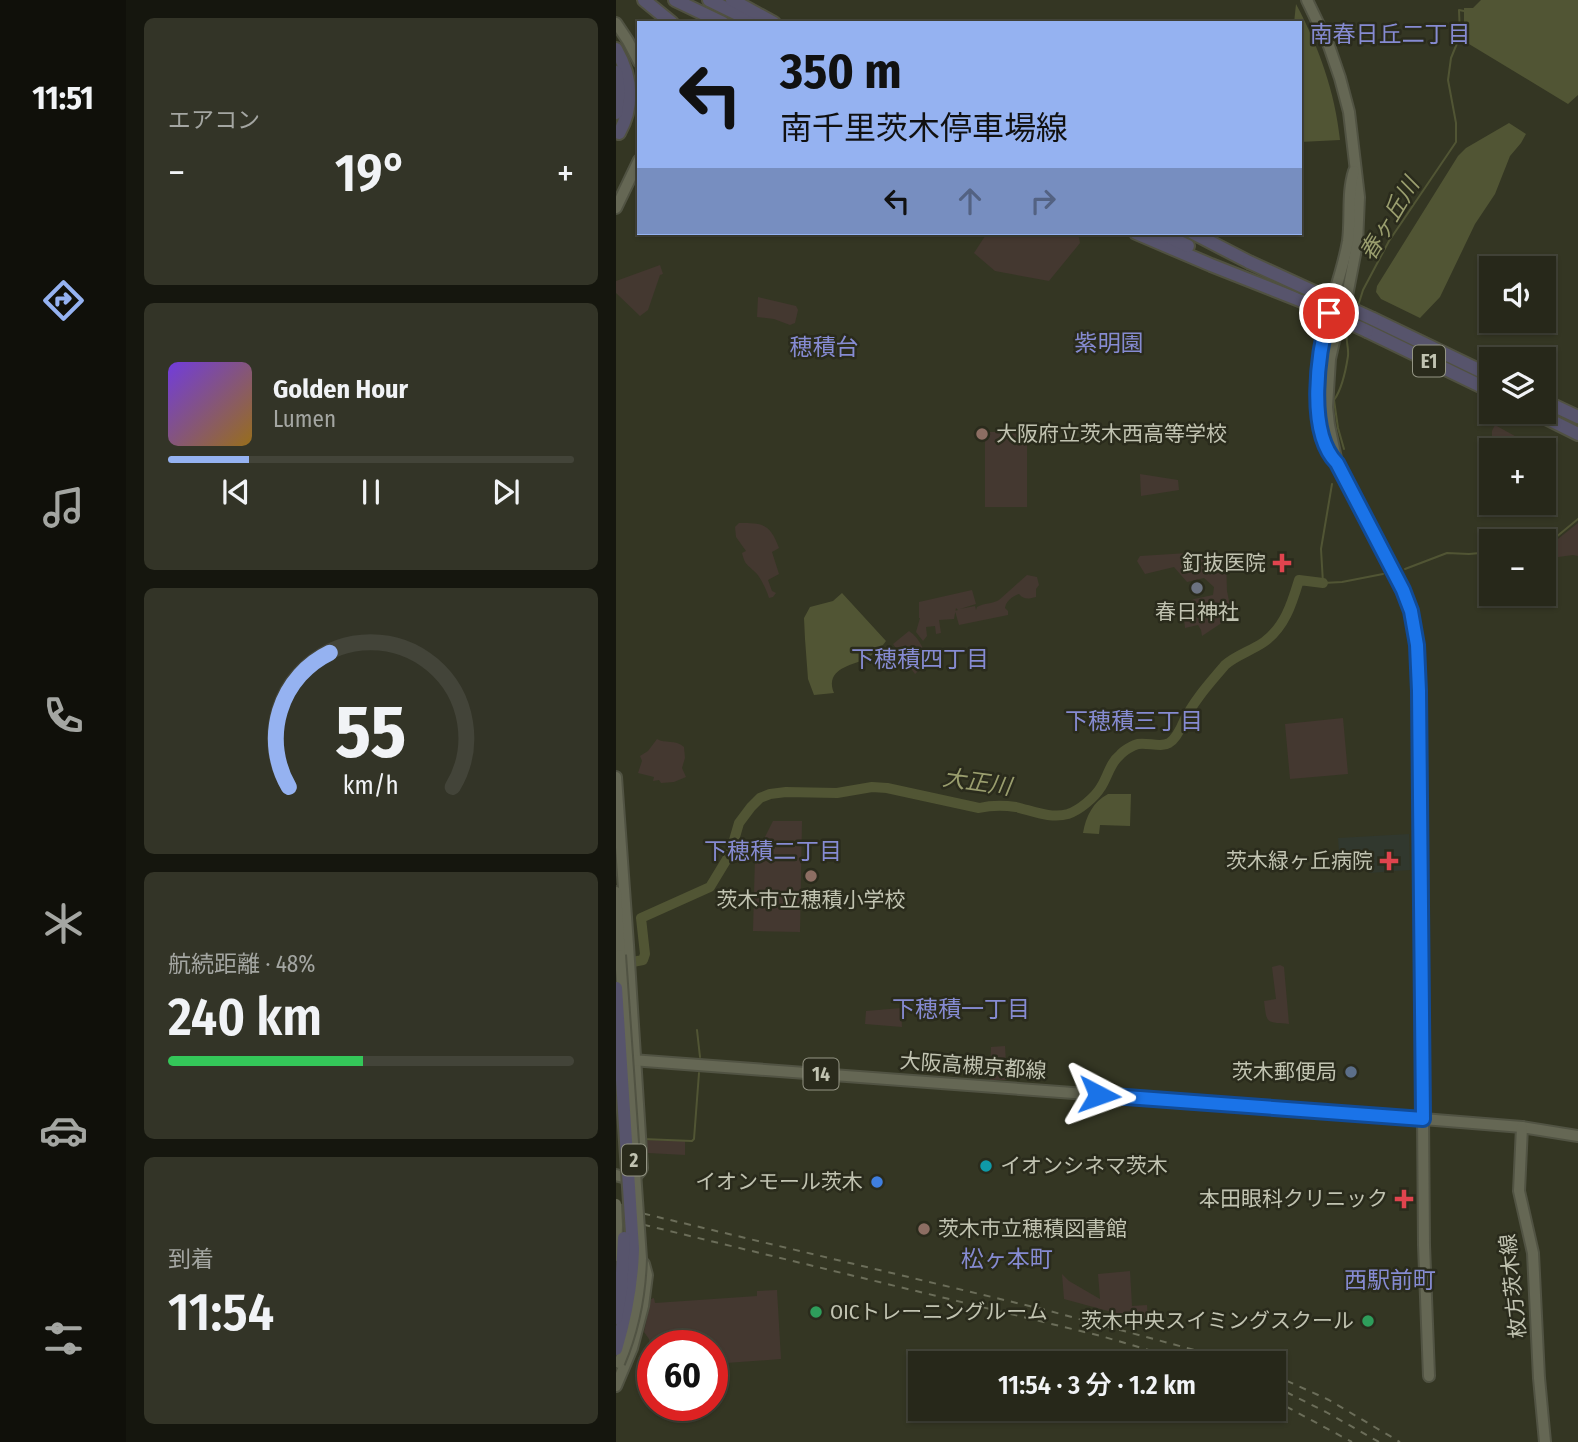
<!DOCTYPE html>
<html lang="ja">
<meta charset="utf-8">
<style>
:root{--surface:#27281a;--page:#333427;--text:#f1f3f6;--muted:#a4a6a2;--line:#434439;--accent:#95b2f1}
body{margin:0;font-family:"Fira Sans Condensed","Noto Sans JP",sans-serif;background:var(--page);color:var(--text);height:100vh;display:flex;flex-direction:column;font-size:26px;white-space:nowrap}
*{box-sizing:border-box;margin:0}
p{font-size:23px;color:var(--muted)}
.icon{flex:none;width:38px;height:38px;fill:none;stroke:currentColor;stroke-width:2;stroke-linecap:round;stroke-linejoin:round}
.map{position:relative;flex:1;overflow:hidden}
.details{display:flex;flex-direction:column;gap:18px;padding:18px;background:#15160e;width:490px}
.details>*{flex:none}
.hud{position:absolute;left:21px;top:21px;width:665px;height:214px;border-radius:0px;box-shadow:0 2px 5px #0004,0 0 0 2px var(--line);background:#95b2f1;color:#111;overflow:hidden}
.controls{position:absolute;left:863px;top:256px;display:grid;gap:14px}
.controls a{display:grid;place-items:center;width:77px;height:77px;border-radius:0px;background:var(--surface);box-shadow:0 2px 5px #0004,0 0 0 2px var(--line);font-size:35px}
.speed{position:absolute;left:21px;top:1330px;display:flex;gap:14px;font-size:35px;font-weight:700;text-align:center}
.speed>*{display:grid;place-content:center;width:91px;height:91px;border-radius:50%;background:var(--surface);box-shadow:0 2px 5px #0004,0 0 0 2px var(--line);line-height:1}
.speed .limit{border:10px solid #d22;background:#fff;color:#111}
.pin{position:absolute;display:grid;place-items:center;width:60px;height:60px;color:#fff;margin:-30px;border:4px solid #fff;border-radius:50%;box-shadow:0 2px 7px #0007}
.me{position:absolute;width:77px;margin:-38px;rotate:94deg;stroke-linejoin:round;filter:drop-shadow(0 0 5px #0008)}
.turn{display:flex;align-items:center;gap:24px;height:147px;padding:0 28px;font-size:32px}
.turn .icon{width:91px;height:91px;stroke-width:2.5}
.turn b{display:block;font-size:49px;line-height:60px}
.lanes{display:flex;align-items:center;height:66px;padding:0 28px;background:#0003;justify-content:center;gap:35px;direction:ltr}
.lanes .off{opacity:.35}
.big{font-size:52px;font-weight:600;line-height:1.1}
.details .tile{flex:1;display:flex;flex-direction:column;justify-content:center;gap:10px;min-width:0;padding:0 24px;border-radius:10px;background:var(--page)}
.details .dial{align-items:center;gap:0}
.dial svg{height:182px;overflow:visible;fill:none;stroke:var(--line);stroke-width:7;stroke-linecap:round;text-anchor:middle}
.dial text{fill:var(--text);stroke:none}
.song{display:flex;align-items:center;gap:21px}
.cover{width:84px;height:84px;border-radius:10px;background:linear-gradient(135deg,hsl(260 70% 55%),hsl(40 70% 35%))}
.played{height:7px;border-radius:4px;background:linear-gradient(90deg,var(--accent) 20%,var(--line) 20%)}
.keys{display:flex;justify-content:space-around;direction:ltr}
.heat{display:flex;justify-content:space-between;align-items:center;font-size:38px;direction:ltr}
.charge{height:10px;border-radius:5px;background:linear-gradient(90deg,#34c759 48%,var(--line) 0)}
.trip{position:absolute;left:292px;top:1351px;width:378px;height:70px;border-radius:0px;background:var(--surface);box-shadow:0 2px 5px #0004,0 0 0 2px var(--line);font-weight:600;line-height:70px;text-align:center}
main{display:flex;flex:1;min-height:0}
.dock{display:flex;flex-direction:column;width:126px;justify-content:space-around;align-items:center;background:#10100a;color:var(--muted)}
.dock .icon{width:49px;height:49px}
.dock .selected{color:var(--accent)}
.dock b{font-size:32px;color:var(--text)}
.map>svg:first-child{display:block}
.medical{fill:#31382e}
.green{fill:#443830}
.water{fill:#515534}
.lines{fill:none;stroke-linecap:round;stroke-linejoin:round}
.stream{stroke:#515534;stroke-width:2}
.river{stroke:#515534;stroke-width:10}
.major-casing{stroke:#515343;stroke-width:14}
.highway-casing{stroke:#505141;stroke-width:16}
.major{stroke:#656754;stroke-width:10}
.highway{stroke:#57546c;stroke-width:12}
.rail{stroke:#6b6d59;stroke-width:2;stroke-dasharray:7 7;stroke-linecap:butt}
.major-bridge-casing{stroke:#515343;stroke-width:14;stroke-linecap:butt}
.highway-bridge-casing{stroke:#505141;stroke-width:16;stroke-linecap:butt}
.major-bridge{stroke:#656754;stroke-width:10}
.highway-bridge{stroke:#57546c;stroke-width:12}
.route-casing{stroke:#114b97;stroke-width:18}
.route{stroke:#1a73e8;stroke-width:12}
.education-dot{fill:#8d6e63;stroke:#2a2b1c;stroke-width:2.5}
.health-dot{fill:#e0444e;stroke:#2a2b1c;stroke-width:2.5}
.worship-dot{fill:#6b7280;stroke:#2a2b1c;stroke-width:2.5}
.service-dot{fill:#5c6f8a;stroke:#2a2b1c;stroke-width:2.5}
.culture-dot{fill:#0f9aa8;stroke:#2a2b1c;stroke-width:2.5}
.shop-dot{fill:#3f7fe0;stroke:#2a2b1c;stroke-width:2.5}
.leisure-dot{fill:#2e9e5b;stroke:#2a2b1c;stroke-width:2.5}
.labels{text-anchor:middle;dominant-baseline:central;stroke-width:5;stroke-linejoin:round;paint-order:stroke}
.shield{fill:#2a2b1c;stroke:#949584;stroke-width:2}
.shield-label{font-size:19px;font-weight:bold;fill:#c1c3b1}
.poi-label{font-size:21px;fill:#c1c3b1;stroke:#2a2b1c;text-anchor:end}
.street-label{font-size:21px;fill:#c1c3b1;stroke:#2a2b1c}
.neighbourhood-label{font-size:23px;fill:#868bd2;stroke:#2a2b1c}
.water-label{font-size:23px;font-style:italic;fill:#9a9e6e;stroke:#2a2b1c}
</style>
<main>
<nav class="dock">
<b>11:51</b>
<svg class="icon selected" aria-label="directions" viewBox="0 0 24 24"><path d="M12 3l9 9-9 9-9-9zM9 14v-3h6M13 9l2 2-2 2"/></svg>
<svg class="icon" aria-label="music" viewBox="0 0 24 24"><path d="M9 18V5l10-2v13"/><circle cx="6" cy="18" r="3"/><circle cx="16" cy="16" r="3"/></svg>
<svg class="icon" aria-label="phone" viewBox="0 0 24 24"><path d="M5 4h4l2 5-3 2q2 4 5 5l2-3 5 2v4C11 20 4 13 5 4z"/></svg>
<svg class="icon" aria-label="climate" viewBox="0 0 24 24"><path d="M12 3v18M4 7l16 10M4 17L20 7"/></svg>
<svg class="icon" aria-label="car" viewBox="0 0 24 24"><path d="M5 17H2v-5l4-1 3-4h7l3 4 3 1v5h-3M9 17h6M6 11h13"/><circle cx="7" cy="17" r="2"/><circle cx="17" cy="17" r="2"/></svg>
<svg class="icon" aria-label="filters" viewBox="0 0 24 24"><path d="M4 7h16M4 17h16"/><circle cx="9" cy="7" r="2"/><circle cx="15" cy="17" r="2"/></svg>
</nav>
<section class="details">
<div class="tile"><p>エアコン</p>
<div class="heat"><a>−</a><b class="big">19°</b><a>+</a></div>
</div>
<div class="tile">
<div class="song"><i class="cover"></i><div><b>Golden Hour</b><p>Lumen</p></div></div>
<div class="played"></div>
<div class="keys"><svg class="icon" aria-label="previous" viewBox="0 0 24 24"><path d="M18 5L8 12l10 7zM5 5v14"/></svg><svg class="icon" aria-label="pause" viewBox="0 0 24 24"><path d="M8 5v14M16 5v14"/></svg><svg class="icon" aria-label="next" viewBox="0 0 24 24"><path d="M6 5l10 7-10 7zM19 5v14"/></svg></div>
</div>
<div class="tile dial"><svg viewBox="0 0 100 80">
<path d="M14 69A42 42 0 1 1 86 69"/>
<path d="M14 69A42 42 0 0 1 32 10" stroke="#95b2f1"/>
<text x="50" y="56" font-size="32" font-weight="700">55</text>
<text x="50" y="72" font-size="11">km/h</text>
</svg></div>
<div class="tile"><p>航続距離 · 48%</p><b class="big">240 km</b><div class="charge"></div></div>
<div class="tile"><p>到着</p><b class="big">11:54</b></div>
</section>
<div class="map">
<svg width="962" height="1442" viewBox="0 0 962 1442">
<rect width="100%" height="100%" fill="#343623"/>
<!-- medical -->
<polygon class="medical" points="793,834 794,870 753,873 751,851 723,852 722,838"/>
<!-- green -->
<g class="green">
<polygon points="371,233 462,233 464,243 433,281 379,271 358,253"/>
<polygon points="44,265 47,274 44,275 32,310 24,316 0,293 0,281"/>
<polygon points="142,297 180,306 182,310 179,323 174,325 158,319 141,317"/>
<polygon points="879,425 906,440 905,450 876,450 876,431"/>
<rect x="369" y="432" width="42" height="75"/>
<polygon points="524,474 562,480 563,490 525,496"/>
<path d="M 123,523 C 148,523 154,524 163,548 L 156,552 L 163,574 L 152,580 L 156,591 L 160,593 L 157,597 L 153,598 C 151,591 144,576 139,572 C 131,564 129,565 126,553 L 130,551 L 120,537 L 119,527 Z"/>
<polygon points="962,523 962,556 957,555 928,559 928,550"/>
<polygon points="572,553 584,557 603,554 610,560 611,591 616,616 586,636 585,630 582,625 569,628 568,618 573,615 573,602 578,599 597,595 598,587 588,578 571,582 558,567 529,574 521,561 524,556"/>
<path d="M 411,575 L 421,577 L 423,585 L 420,589 L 420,597 C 413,599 408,600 403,594 C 397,596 390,601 389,608 L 392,611 L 392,615 L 343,625 L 339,611 L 342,610 L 340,608 L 338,619 L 323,620 L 325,633 L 320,634 L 319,626 L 310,627 L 311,636 L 307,641 L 300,632 L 304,618 L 303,618 L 303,602 L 356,590 L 360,604 L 344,609 L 359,606 L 360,610 L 361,607 C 368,603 376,604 383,600 Z"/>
<path d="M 293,631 C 305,639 309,653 314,666 L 314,669 L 309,667 L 305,668 L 299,674 L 277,644 Z"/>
<polygon points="727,718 732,774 674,779 669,724"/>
<path d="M 41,739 C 49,744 59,739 68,747 L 69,758 L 66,768 L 70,777 L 58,782 L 45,783 L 43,780 L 37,781 L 38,777 L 22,773 L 26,761 L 24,756 L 32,751 Z"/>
<polygon points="157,821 186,821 184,932 137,931 139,857"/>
<path d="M 664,965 L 668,967 L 673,1024 C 649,1022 651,1024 648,1001 L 660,999 L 656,967 Z"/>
<polygon points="285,1008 286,1027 249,1024 250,1011"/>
<polygon points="389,1046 391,1080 374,1080 375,1047"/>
<polygon points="28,1140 69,1141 69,1155 32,1153 29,1150"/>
<polygon points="514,1271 516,1306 531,1305 532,1322 448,1299 446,1274 453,1281 484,1299 482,1274"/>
<polygon points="161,1290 165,1359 96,1364 96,1346 37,1346 37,1353 35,1353 33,1339 28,1332 35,1299 38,1298 39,1303 141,1296 141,1291"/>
</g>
<!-- water -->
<g class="water">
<polygon points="865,0 962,0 962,95 952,104 848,41 848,8 857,8"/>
<path d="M 680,4 C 703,47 719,92 724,140 L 684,142 L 684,23 L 678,23 Z"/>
<polygon points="893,123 910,134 905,143 894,156 879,194 859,224 824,297 804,318 765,299 760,292 761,286 842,156 850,148"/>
<path d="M 226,593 L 270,641 C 264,650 253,658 242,662 C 227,667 210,673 218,693 L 198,695 L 192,679 L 189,639 L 188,618 L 194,607 L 217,601 Z"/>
<path d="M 492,794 L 515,794 L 514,826 L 484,825 L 483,834 L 467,833 C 470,816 477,802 492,794 Z"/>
</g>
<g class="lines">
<!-- stream -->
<g class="stream">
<polyline points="742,306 747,290 773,241 840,142 840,123 832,80 835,58 844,36 843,10 848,11"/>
<path d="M 728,449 L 722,428 L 718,400 C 726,389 730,369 732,356 C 733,345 728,338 732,327"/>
<polyline points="716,484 705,549 707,583 726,582 767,574"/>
<polyline points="928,547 962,519"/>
<polyline points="789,569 831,553 853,554 875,552"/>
<polyline points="81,1030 84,1057"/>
<polyline points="27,1139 76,1141 78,1139 83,1073"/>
</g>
<!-- river -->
<path class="river" d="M 6,964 L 27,960 L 29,954 L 25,918 L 94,887 L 114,854 L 123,823 L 135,807 L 144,798 L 154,794 L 170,792 L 221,793 L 256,787 L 271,788 L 363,808 C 376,805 387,805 400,807 C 417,811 435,819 452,814 C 464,810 479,797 485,787 C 492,776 494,763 504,755 C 507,751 517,745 522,744 C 531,742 545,748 553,743 C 560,739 565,728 568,721 C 578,700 594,683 609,665 C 620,655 635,651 648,642 C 669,627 676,603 683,580 L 707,583"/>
<!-- major casing -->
<g class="major-casing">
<g id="major">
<polyline points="691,0 713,46 724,78 733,112 743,197 741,244 731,296 720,332 714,359 711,407 713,425 721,463 787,590 795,611 801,645 804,720 808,1245 813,1376"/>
<polyline points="0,23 12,41 23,62"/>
<polyline points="0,208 23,160"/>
<path d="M 715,457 C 696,419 698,369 708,329 C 715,300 727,271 732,241 C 735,218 731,193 738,171"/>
<path d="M 0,777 L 12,945 L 26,1168 C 21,1179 10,1179 0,1175"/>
<polyline points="0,892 4,955"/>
<polyline points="2,1059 807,1119 906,1127 962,1136"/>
<polyline points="906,1127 903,1191 917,1253 923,1378 929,1442"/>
<polyline points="0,1386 16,1348 27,1306 31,1275 28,1264 23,1259"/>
</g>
</g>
<!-- highway casing -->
<g class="highway-casing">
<g id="highway">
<polyline points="28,0 56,23"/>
<polyline points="59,0 107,23"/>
<polyline points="93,0 140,23"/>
<polyline points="116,0 158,23"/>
<path d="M 0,49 C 16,77 19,104 3,133"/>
<polyline points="0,72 3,92 0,113"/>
<polyline points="520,233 595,265 686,301"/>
<polyline points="544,233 572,246"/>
<polyline points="577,233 633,262"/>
<polyline points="757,319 875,376"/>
<polyline points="751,331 875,391"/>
<polyline points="928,401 962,417"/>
<polyline points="916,411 962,434"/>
</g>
</g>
<!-- major -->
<use href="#major" class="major"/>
<!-- highway -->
<use href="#highway" class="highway"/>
<!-- rail -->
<g class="rail">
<polyline points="0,1207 426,1309 627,1363"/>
<polyline points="0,1218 485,1336 577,1363"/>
<polyline points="658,1375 713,1400 784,1442"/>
<polyline points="658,1386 710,1412 763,1442"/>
<polyline points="658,1400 736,1442"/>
</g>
<!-- major-bridge casing -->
<g class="major-bridge-casing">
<g id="major-bridge">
<polyline points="0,1204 1,1225 0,1256"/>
<path d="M 3,1363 C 17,1330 24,1294 25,1258 L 4,955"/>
</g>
</g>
<!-- highway-bridge casing -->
<g class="highway-bridge-casing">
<g id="highway-bridge">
<polyline points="633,262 757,319"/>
<polyline points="686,301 751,331"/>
<path d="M 0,988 L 17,1249 C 16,1284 10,1316 0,1349"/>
<polyline points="0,1318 5,1290 8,1238"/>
</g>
</g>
<!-- major-bridge -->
<use href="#major-bridge" class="major-bridge"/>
<!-- highway-bridge -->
<use href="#highway-bridge" class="highway-bridge"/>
</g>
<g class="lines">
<!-- route casing -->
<g class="route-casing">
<path id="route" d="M 483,1095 L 807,1119 L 803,691 L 801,645 L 795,611 L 787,590 L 721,463 C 690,432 702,352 713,313"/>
</g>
<!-- route -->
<use href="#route" class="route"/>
</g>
<!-- markers -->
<g class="education-dot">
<circle cx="366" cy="434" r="7"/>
<circle cx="195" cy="876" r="7"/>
<circle cx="308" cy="1229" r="7"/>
</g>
<g class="health-dot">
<path d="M662.5 552.5h7v7h7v7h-7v7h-7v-7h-7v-7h7z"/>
<path d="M769.5 850.5h7v7h7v7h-7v7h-7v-7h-7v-7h7z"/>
<path d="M784.5 1188.5h7v7h7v7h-7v7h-7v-7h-7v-7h7z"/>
</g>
<circle class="worship-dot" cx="581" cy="588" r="7"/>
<circle class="service-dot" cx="735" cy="1072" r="7"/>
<circle class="culture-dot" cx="370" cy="1166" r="7"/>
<circle class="shop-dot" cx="261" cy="1182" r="7"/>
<g class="leisure-dot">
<circle cx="200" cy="1312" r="7"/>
<circle cx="752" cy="1321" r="7"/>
</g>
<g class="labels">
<!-- shield labels -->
<g class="shield">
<rect x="797" y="345.5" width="32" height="31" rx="5"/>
<rect x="187.5" y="1058.5" width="35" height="31" rx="5"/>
<rect x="6" y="1144.5" width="24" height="31" rx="5"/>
</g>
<g class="shield-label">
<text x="813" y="361">E1</text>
<text x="205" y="1074">14</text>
<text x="18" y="1160">2</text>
</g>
<!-- poi labels -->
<g class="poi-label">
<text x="380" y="434" text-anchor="start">大阪府立茨木西高等学校</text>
<text x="650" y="563">釘抜医院</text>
<text x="581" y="612" text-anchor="middle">春日神社</text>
<text x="757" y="861">茨木緑ヶ丘病院</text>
<text x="195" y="900" text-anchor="middle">茨木市立穂積小学校</text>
<text x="721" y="1072">茨木郵便局</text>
<text x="384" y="1166" text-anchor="start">イオンシネマ茨木</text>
<text x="247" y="1182">イオンモール茨木</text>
<text x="772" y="1199">本田眼科クリニック</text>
<text x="322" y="1229" text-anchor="start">茨木市立穂積図書館</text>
<text x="214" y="1312" text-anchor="start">OICトレーニングルーム</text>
<text x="738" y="1321">茨木中央スイミングスクール</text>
</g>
<!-- street labels -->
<g class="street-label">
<text transform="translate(357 1066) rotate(4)">大阪高槻京都線</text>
<text transform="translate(897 1286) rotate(-96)">枚方茨木線</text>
</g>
<!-- neighbourhood labels -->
<g class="neighbourhood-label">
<text x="774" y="34">南春日丘二丁目</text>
<text x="493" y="343">紫明園</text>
<text x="208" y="347">穂積台</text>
<text x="304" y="659">下穂積四丁目</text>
<text x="518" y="721">下穂積三丁目</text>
<text x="157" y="851">下穂積二丁目</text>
<text x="345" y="1009">下穂積一丁目</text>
<text x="391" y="1259">松ヶ本町</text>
<text x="774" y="1280">西駅前町</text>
</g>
<!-- water labels -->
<g class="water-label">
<text transform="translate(773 219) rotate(-59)">春ヶ丘川</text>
<text transform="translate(361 782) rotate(8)">大正川</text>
</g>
</g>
</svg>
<div class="controls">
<a><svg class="icon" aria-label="sound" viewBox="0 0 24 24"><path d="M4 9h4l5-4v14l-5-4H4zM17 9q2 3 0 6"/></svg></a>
<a><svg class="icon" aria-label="layers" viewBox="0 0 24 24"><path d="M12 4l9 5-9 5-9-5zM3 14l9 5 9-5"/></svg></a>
<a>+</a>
<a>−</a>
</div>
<div class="speed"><div class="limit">60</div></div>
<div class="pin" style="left:713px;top:313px;background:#d93025"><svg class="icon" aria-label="arrive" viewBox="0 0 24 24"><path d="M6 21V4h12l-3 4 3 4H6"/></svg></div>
<svg class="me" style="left:483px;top:1095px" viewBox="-20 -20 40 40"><path d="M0-17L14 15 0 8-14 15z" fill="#1a73e8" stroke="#fff" stroke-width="4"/></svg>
<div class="trip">11:54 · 3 分 · 1.2 km</div>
<div class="hud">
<div class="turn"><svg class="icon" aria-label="left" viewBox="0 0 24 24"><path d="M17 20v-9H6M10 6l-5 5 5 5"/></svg><div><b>350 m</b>南千里茨木停車場線</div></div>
<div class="lanes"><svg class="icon" aria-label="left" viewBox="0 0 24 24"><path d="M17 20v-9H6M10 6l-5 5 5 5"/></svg><svg class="icon off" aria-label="ahead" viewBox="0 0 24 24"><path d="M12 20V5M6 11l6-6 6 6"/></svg><svg class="icon off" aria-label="right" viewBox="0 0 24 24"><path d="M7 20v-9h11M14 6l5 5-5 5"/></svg></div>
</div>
</div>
</main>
